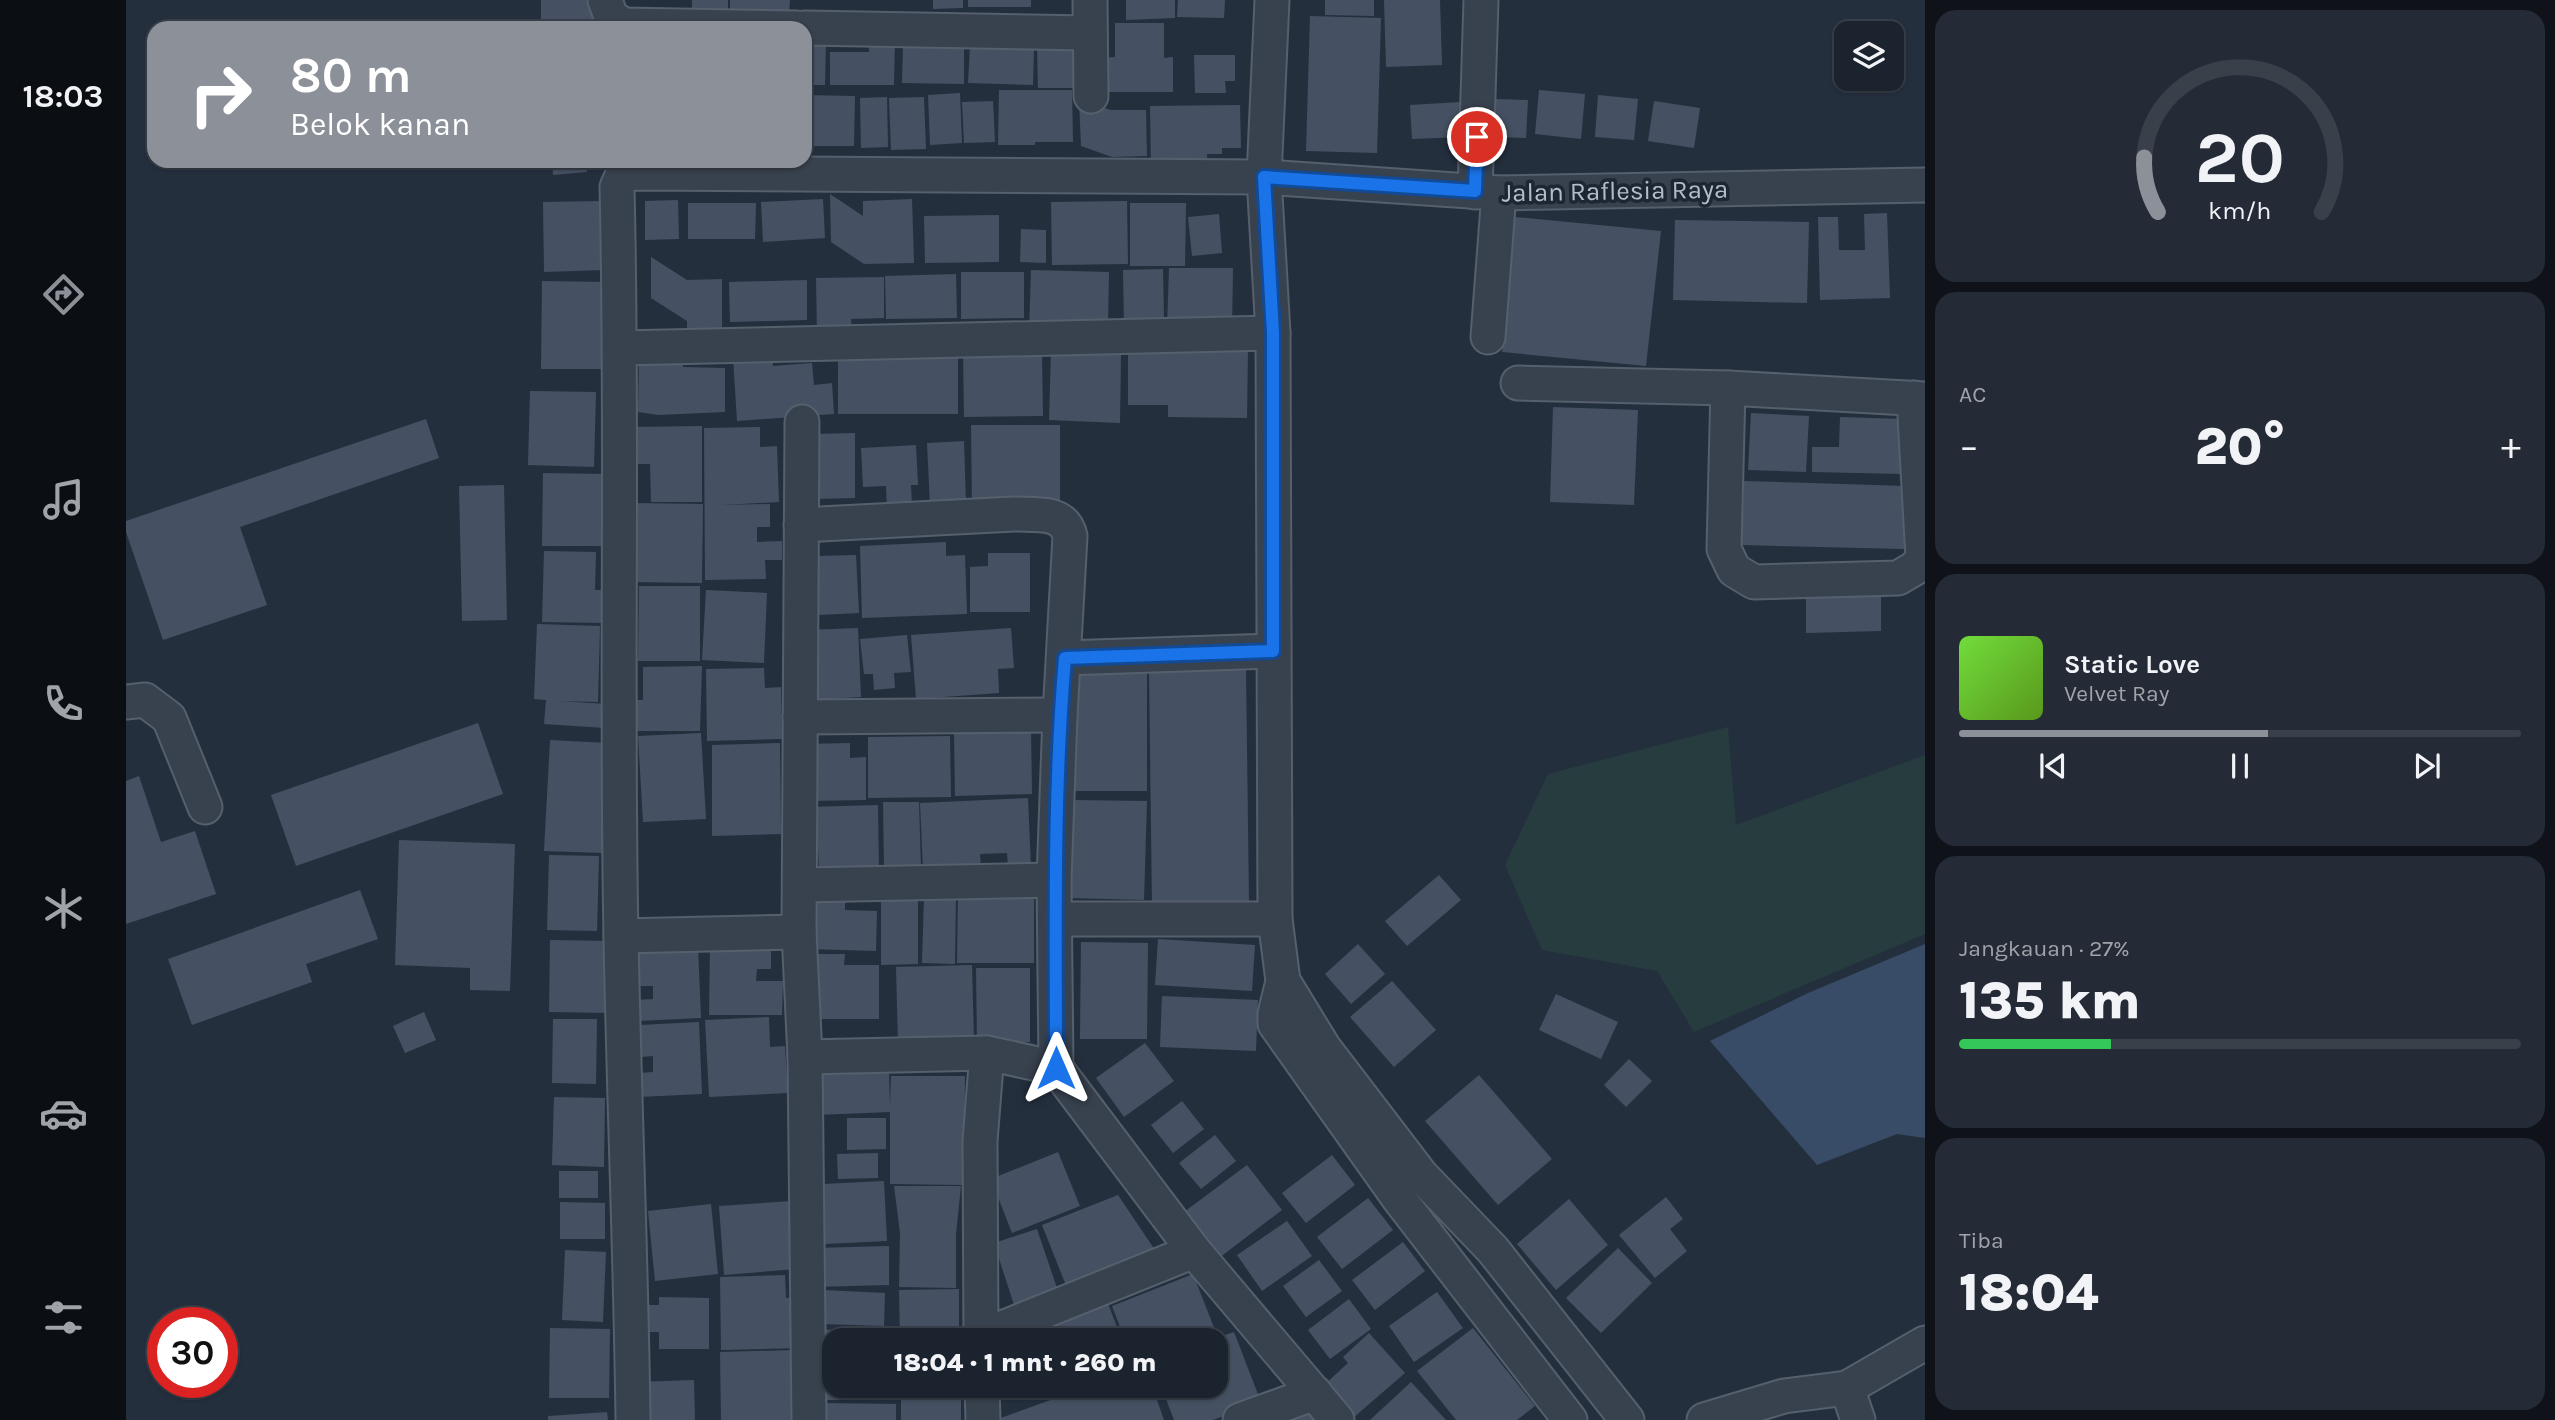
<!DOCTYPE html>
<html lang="id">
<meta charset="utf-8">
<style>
:root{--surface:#1b232e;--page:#242b36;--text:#f1f3f6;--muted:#a0a4aa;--line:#39404a;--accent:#8c9099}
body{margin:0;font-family:Karla,sans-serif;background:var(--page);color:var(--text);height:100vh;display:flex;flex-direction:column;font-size:26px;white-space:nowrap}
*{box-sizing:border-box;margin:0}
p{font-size:23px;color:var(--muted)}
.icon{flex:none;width:38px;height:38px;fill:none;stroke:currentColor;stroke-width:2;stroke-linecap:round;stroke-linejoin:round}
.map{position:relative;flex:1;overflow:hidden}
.side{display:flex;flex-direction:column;gap:10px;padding:10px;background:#0f1319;width:630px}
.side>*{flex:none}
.banner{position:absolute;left:21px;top:21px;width:665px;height:147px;border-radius:21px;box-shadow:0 2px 5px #0004,0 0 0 2px var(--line);background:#8c9099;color:#fff;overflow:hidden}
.tools{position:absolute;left:1708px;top:21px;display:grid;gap:14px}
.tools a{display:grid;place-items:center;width:70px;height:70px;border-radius:14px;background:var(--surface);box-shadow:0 2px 5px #0004,0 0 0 2px var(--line);font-size:35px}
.speed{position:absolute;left:21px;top:1307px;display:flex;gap:14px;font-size:35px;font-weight:700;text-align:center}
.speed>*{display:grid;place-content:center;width:91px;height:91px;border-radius:50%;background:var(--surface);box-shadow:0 2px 5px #0004,0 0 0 2px var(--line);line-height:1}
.speed .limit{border:10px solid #d22;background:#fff;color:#111}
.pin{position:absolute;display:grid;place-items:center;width:60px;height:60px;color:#fff;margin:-30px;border:4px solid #fff;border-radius:50%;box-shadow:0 2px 7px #0007}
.me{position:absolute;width:77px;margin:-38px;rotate:0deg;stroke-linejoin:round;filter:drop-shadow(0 0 5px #0008)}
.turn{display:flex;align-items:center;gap:24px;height:147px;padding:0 28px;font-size:32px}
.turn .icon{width:91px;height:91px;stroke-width:2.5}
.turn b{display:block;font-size:49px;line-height:60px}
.big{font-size:52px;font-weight:800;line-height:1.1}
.side .widget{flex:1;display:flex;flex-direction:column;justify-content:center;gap:10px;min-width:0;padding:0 24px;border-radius:21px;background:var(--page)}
.side .dial{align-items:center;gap:0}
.dial svg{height:182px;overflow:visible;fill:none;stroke:var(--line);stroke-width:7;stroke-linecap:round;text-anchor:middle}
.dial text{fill:var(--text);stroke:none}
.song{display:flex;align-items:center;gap:21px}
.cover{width:84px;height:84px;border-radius:10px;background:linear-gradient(135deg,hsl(100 70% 55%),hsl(90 70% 35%))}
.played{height:7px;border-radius:4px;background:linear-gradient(90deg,var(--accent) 55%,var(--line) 55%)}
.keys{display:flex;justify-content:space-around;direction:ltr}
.heat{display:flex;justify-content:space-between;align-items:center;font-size:38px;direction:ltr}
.charge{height:10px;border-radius:5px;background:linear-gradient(90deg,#34c759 27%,var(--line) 0)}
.trip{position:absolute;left:696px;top:1328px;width:406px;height:70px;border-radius:21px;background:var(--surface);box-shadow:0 2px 5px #0004,0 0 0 2px var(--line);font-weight:800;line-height:70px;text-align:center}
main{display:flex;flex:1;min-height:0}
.menu{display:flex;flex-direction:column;width:126px;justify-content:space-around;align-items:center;background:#0b0e12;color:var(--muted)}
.menu .icon{width:49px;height:49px}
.menu .on{color:var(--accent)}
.menu b{font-size:32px;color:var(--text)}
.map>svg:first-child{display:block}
.green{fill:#263c3f}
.water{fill:#394c67}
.building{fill:#455162}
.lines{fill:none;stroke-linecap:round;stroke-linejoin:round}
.minor-casing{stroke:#565f6c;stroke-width:37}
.minor{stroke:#38414e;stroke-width:33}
.route-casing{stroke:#114b97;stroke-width:18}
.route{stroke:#1a73e8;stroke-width:12}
.labels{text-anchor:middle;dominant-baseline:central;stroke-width:7;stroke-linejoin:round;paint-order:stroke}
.street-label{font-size:26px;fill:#b4bcc9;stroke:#1d2633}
</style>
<main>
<nav class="menu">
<b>18:03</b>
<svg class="icon on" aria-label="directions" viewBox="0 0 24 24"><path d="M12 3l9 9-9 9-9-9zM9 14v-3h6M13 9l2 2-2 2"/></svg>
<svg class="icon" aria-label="music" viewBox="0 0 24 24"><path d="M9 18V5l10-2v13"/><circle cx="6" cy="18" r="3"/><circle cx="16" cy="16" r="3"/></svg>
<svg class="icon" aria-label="phone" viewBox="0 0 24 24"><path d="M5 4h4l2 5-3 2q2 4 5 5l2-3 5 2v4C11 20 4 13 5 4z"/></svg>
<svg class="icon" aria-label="climate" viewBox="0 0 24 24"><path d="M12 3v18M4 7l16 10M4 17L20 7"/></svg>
<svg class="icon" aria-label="car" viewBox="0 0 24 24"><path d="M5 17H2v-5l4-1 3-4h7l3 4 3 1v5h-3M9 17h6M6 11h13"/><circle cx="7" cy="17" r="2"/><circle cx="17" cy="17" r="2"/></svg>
<svg class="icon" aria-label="filters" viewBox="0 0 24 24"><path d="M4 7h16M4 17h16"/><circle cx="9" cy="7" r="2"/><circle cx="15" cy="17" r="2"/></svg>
</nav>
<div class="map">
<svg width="1799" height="1420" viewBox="0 0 1799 1420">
<rect width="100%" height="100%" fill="#242f3e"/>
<!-- green -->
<polygon class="green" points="1602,727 1610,825 1799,755 1799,934 1568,1032 1531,971 1416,950 1379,865 1422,774"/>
<!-- water -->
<polygon class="water" points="1799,944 1799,1138 1771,1134 1691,1165 1584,1041 1682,993"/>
<!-- building -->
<g class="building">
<rect x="415" y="0" width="54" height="25"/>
<rect x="566" y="0" width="36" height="13"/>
<polygon points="604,0 664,0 663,14 604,14"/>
<polygon points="807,0 837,0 837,8 807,9"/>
<rect x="842" y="0" width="63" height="7"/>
<polygon points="1000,0 1049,0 1049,18 1000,20"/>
<polygon points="1052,0 1099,0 1098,18 1051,17"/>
<polygon points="1199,0 1248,0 1248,16 1199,15"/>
<polygon points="1258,0 1314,0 1316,65 1260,67"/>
<polygon points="1184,16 1255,18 1251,153 1180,151"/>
<polygon points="989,23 1038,23 1038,58 1047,57 1047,92 974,92 974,58 989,57"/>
<polygon points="683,39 700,40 699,85 679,85 679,58 682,58"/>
<polygon points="743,39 769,39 768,85 704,85 704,52 743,52"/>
<polygon points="911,46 947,46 947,88 912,88"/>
<polygon points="777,47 838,49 838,84 776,83"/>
<polygon points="844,47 908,49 907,85 842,83"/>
<polygon points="1068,55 1109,55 1109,81 1099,81 1100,93 1069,93"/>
<polygon points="873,90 946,90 947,142 909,142 909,145 872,145"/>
<polygon points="1413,90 1459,94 1455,139 1409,134"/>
<polygon points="834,93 836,143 804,145 802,95"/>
<polygon points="679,95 729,96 728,146 679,146"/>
<polygon points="1472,95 1512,99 1508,140 1469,137"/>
<polygon points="761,97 762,147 735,148 734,98"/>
<polygon points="798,97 800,149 765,150 763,98"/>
<polygon points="1370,99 1402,100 1400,138 1368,137"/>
<polygon points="953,100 985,110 1020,110 1021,156 986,157 955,146"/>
<polygon points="867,101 869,142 838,143 836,102"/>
<polygon points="1528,101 1574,108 1568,148 1522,141"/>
<polygon points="1334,102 1336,137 1286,139 1284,105"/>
<polygon points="1114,105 1115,148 1096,148 1096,154 1081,154 1082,168 1025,170 1024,106"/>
<polygon points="426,161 460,161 461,172 427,175"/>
<polygon points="704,194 737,216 737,201 786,199 788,263 738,264 705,242"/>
<polygon points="697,199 699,238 637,242 635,202"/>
<polygon points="552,200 553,239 519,240 519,201"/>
<polygon points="477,201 479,270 418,272 417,202"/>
<polygon points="1001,201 1002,264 926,265 925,202"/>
<polygon points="562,203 630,203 629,239 562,239"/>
<polygon points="1004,203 1060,203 1059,266 1004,266"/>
<polygon points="1761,213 1764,298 1694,300 1692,217 1712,217 1713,250 1739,250 1738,214"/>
<polygon points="1093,214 1096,253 1066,256 1062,217"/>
<polygon points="873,215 873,262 799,263 798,216"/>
<polygon points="1389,217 1535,231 1520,366 1376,352"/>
<polygon points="1549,220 1683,222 1681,303 1547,300"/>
<polygon points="895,229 920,230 920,263 894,262"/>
<polygon points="525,257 561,280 596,279 596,334 561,335 561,321 525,298"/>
<polygon points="1043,268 1107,268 1106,328 1041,327"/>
<polygon points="1037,269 1038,319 1025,319 1025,328 998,329 997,270"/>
<polygon points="905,270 983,272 982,326 903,332"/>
<polygon points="835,272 898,272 898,318 835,319"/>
<polygon points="830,274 831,318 760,319 759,276"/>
<polygon points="758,277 758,318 725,319 726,335 691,335 690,278"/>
<polygon points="681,280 681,320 604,322 603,282"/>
<polygon points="416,281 481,282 481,369 415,369"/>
<polygon points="1002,348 1122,349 1121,418 1042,417 1042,405 1002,405"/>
<polygon points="925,352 995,354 994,423 923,420"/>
<polygon points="712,354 832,355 832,414 712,414"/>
<polygon points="837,354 916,354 917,416 838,417"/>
<polygon points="646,355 647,366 686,363 688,385 706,383 708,414 611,421 607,357"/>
<polygon points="513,357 557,358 557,367 599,368 599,412 532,415 512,412"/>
<polygon points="404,391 470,392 468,467 402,465"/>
<polygon points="1427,407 1512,410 1508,505 1424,502"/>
<polygon points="1625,413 1683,416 1680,472 1622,470"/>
<polygon points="1714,417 1777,419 1776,474 1686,472 1686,447 1713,447"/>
<polygon points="300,419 313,458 114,527 141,605 37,640 0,532 0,521"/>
<polygon points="845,425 934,425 934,507 846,508"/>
<polygon points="576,426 576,502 525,502 524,464 505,464 505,427"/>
<polygon points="634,427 634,447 651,446 653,502 595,505 644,504 644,527 631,527 631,542 656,541 656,560 639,560 640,579 579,580 578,428"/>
<polygon points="729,433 729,498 689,499 689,434"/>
<polygon points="838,441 840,505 804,506 801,443"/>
<polygon points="790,445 792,485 785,485 786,507 761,508 760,486 737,487 735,448"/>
<polygon points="417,473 480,474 480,546 416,546"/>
<polygon points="1618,481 1780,486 1778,549 1616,545"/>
<polygon points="378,485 381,620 336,621 333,486"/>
<polygon points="506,503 577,504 576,583 505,582"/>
<polygon points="820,542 820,556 839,555 841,614 736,618 734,546"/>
<polygon points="418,551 470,552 469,590 481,590 481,623 416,622"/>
<polygon points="862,553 904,553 904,612 844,612 844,567 862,566"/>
<polygon points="730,555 733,613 693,615 691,556"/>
<polygon points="513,586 574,586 574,661 512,661"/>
<polygon points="580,590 641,593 638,663 576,660"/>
<polygon points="1755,594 1755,631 1680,633 1680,595"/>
<polygon points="411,624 474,626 472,702 434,701 480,704 479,728 418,724 420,700 408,699"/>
<polygon points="732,628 735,697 684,700 681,630"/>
<polygon points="885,628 888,668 872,669 873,693 790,699 785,635"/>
<polygon points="781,635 785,672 768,673 769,688 748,690 747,674 738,674 734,639"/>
<polygon points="576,666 574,731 511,731 511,700 517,700 517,667"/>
<polygon points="638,668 639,688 655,687 656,739 581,741 580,669"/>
<polygon points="1120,670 1123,903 1026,904 1023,671"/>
<rect x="944" y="671" width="77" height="120"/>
<polygon points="352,723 377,794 170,866 145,795"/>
<polygon points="905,732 906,794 829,796 828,734"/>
<polygon points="575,733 580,819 517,822 512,736"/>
<polygon points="824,736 825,797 742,798 742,737"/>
<polygon points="424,740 482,743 477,853 418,851"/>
<polygon points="654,743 655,834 586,836 586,745"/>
<polygon points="724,743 724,758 740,757 740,800 680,801 679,744"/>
<polygon points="13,776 35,842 69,831 90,894 0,924 0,781"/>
<polygon points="902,798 905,867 882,868 881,853 854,854 855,869 797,871 794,803"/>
<polygon points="946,800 1021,801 1018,900 944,898"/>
<polygon points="757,802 793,802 795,869 758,871"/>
<polygon points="752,805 753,872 693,873 692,849 684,849 683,807"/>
<polygon points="273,840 389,844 384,991 344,990 344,968 269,965"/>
<polygon points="423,855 473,856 471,931 421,930"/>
<polygon points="1313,875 1335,900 1281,946 1259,921"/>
<polygon points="234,890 252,939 180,964 186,982 66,1025 42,959"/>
<polygon points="832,892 908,892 908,963 831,963"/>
<polygon points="683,894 719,895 719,910 751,911 750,951 682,949"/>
<polygon points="755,896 792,896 792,964 755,965"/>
<polygon points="798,896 830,896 829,964 796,963"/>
<polygon points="1032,939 1129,945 1126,991 1029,985"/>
<polygon points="424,940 488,941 487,1013 423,1012"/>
<polygon points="955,942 1022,943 1021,1039 954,1039"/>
<polygon points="584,944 645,944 645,969 631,969 630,981 657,981 656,1015 583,1015"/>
<polygon points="1232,944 1259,974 1225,1004 1199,974"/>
<polygon points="572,946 575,1018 511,1021 510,1000 527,999 527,986 512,986 511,949"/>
<polygon points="684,954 719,954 718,965 753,965 753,1019 684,1019"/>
<polygon points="846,965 848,1041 772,1044 770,967"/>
<polygon points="850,968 904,968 904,1042 851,1042"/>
<polygon points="1266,981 1310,1030 1268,1067 1224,1017"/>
<polygon points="1430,994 1492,1022 1475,1059 1413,1030"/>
<polygon points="1036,996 1132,1000 1130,1051 1034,1047"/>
<polygon points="298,1012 310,1040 279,1053 267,1026"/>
<polygon points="643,1017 644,1047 659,1046 662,1093 583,1097 579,1020"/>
<polygon points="427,1019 471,1019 470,1084 426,1083"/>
<polygon points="573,1022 576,1094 513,1097 512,1073 527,1072 527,1056 515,1057 514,1025"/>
<polygon points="1019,1043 1048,1081 998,1117 970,1078"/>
<polygon points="1503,1059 1526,1081 1500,1107 1478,1085"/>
<polygon points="763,1073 764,1106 765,1076 839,1076 838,1185 764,1184 764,1112 690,1115 689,1075"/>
<polygon points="1353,1075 1426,1159 1372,1205 1299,1121"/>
<polygon points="428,1097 479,1098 478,1167 426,1165"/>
<polygon points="1056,1101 1078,1129 1047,1153 1025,1125"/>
<polygon points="721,1118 760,1118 760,1149 721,1150"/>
<polygon points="1089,1135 1110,1161 1075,1189 1053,1163"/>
<polygon points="932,1152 954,1206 886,1233 865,1179"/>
<polygon points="752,1153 752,1178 712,1179 711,1154"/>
<polygon points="1206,1155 1229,1185 1180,1223 1156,1193"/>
<polygon points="1121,1165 1156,1210 1093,1258 1058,1212"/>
<rect x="433" y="1171" width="39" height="27"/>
<polygon points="758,1181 761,1241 699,1244 697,1184"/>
<polygon points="768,1186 835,1186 830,1234 830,1288 773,1287 774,1233"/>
<polygon points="992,1195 1035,1259 943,1293 916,1225"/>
<polygon points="1540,1197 1557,1219 1544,1229 1561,1251 1529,1278 1493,1235"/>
<polygon points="1242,1198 1267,1230 1216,1269 1191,1237"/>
<polygon points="1443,1199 1482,1245 1430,1290 1391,1244"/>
<polygon points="665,1201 670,1269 598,1275 593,1206"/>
<polygon points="434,1202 479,1203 479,1239 434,1239"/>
<polygon points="585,1204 592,1274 529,1281 522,1211"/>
<polygon points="1161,1221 1186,1256 1136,1291 1111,1255"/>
<polygon points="911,1229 933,1294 889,1308 868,1243"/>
<polygon points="1277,1242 1299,1271 1249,1310 1226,1280"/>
<polygon points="763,1246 763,1285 688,1287 687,1248"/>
<polygon points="1492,1248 1526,1283 1475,1333 1440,1298"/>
<polygon points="439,1250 480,1252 477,1322 436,1320"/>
<polygon points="1193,1260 1216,1291 1180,1317 1157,1286"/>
<polygon points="1067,1274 1089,1330 1063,1340 999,1340 986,1306"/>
<polygon points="659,1275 660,1298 672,1297 673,1348 595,1350 594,1277"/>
<polygon points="833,1289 833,1340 774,1340 773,1290"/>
<polygon points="697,1290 759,1293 758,1326 696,1324"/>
<polygon points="1311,1292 1337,1328 1288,1362 1263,1326"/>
<polygon points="533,1297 583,1298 583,1349 533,1349 533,1332 512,1332 511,1305 533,1305"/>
<polygon points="1223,1299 1245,1329 1204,1359 1182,1330"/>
<polygon points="981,1301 996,1340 903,1340 900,1331"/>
<polygon points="424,1328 484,1329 483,1398 423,1398"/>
<polygon points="1347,1328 1409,1406 1391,1420 1330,1420 1291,1371"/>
<polygon points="757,1329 756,1340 709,1340 709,1359 692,1359 691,1330"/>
<polygon points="1108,1332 1135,1402 1087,1420 1048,1420 1035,1386 1090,1386 1090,1340 1084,1340"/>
<polygon points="1243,1333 1279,1373 1227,1418 1198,1385 1222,1363 1217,1357"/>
<polygon points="670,1350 672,1420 595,1420 594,1352"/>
<polygon points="700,1364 709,1364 709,1386 767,1386 767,1400 699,1400"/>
<polygon points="568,1380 569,1420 509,1420 508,1382"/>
<polygon points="1285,1382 1320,1420 1244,1420"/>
<rect x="775" y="1386" width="60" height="34"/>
<polygon points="886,1386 907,1386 888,1393"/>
<polygon points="920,1386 952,1386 924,1397"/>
<polygon points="963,1386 1026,1386 1038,1420 869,1420"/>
<polygon points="697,1403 770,1404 770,1420 697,1420"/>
<polygon points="1186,1410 1189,1420 1158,1420"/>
<polygon points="481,1412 482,1420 422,1420 422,1416"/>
</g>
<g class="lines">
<!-- minor casing -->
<g class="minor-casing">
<g id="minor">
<polyline points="479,0 485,17 498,25 671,28"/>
<polyline points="964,0 965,96"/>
<polyline points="1146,0 1138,177 1147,333 1149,919 1157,981 1198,1048 1295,1175 1367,1250 1501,1420"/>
<polyline points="679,28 963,33"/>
<polyline points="1349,192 1355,0"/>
<polyline points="1362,337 1373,193"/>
<polyline points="495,348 1147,333"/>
<polyline points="1392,383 1602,388 1799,399"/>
<polyline points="1602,388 1598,549 1608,570 1628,582 1772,578 1789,568 1797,558 1788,398"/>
<polyline points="676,422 673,932 679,1057 683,1420"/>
<path d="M 675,525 L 888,514 C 910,515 938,510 944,536 L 934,715 L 928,880 L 930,1068"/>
<polyline points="939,658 1147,651"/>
<polyline points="0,702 19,700 43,718 79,807"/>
<polyline points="674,717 934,715"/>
<polyline points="675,885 928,880"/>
<polyline points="930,919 1149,919"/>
<polyline points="495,936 673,932"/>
<polyline points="1157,981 1149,1014 1149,1024 1274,1200 1444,1420"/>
<polyline points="679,1057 861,1053 930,1068 1068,1251 1211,1420"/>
<polyline points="854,1337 1068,1251"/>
<polyline points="855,1340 854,1141 861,1053"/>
<polyline points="856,1386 857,1420"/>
<polyline points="1721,1388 1732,1420"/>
<path d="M 507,1420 C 505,1259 498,1098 495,937 C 490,687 497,437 491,187 L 496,176 L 507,173 L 1138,177 L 1373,193 L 1799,185"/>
<polyline points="1114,1420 1189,1393"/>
<polyline points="1578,1420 1658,1396 1721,1388 1799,1343"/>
</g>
</g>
<!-- minor -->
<use href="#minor" class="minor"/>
</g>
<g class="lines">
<!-- route casing -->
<g class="route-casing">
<path id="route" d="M 930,1068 C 930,931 927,794 939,658 L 1147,651 L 1147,333 L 1138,177 L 1349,191 L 1351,137"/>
</g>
<!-- route -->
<use href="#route" class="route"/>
</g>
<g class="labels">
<!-- street labels -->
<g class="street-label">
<text transform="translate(1489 191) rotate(-1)">Jalan Raflesia Raya</text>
</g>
</g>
</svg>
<div class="tools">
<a><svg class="icon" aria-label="layers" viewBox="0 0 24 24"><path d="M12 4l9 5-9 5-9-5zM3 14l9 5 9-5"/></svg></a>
</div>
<div class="speed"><div class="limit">30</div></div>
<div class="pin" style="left:1351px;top:137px;background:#d93025"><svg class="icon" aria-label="arrive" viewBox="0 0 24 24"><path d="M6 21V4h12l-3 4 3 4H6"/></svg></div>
<svg class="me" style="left:930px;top:1068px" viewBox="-20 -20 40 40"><path d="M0-17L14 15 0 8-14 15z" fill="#1a73e8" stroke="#fff" stroke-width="4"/></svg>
<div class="trip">18:04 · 1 mnt · 260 m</div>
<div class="banner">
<div class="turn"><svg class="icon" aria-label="right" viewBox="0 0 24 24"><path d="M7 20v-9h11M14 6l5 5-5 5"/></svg><div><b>80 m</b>Belok kanan</div></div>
</div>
</div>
<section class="side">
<div class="widget dial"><svg viewBox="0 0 100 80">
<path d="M14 69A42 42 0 1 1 86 69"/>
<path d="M14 69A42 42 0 0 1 8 45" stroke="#8c9099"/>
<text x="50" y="56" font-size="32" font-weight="700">20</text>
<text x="50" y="72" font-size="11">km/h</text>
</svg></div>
<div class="widget"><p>AC</p>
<div class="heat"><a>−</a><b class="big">20°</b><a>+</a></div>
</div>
<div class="widget">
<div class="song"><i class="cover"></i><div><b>Static Love</b><p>Velvet Ray</p></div></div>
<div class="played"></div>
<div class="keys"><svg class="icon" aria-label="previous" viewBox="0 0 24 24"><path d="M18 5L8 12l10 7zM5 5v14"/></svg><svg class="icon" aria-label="pause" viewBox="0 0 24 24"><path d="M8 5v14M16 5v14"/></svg><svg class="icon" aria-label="next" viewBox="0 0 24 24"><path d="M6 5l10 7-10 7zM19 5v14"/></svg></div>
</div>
<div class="widget"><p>Jangkauan · 27%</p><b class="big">135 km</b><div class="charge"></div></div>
<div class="widget"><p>Tiba</p><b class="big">18:04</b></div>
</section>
</main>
